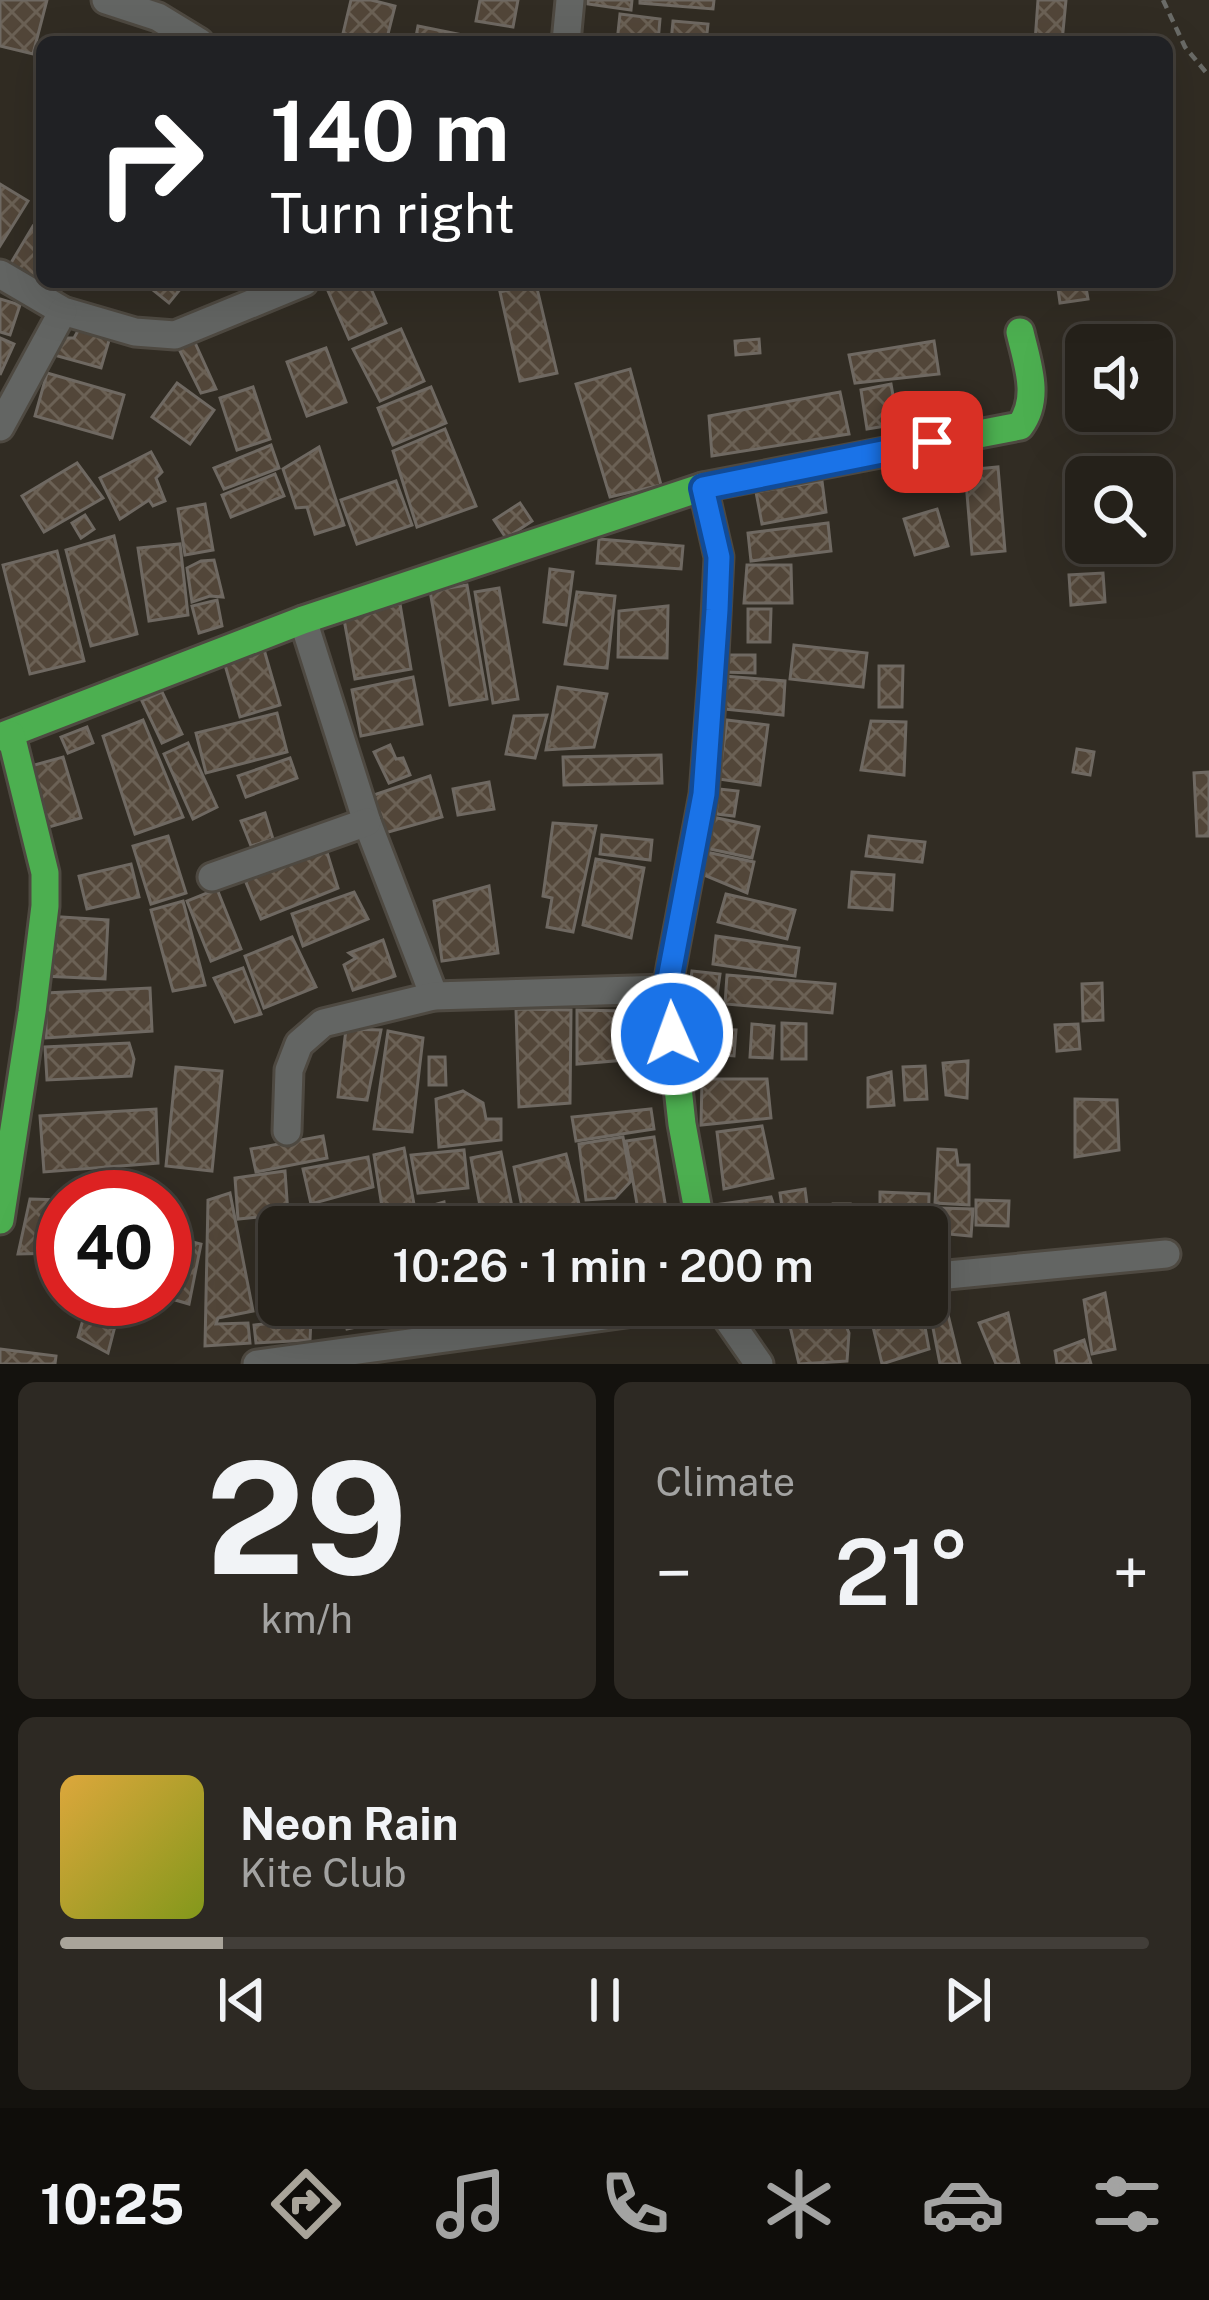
<!DOCTYPE html>
<meta charset="utf-8">
<style>
:root{--surface:#25211a;--page:#2d2923;--text:#f1f3f6;--muted:#a3a3a2;--line:#423e39;--accent:#a9a49a}
body{margin:0;font-family:"Public Sans",sans-serif;background:var(--page);color:var(--text);height:100vh;display:flex;flex-direction:column;font-size:45px;white-space:nowrap}
*{box-sizing:border-box;margin:0}
p{font-size:39px;color:var(--muted)}
.icon{flex:none;width:66px;height:66px;fill:none;stroke:currentColor;stroke-width:2;stroke-linecap:round;stroke-linejoin:round}
.map{position:relative;height:1364px;overflow:hidden}
.details{display:flex;flex-direction:column;gap:18px;padding:18px;background:#14120e;flex:1}
.details>*{flex:none}
.guide{position:absolute;left:36px;top:36px;width:1137px;height:252px;border-radius:18px;box-shadow:0 12px 48px #0002,0 0 0 3px var(--line);background:#202124;color:#fff;overflow:hidden}
.controls{position:absolute;left:1065px;top:324px;display:grid;gap:24px}
.controls a{display:grid;place-items:center;width:108px;height:108px;border-radius:18px;background:var(--surface);box-shadow:0 12px 48px #0002,0 0 0 3px var(--line);font-size:60px}
.speed{position:absolute;left:36px;top:1170px;display:flex;gap:24px;font-size:60px;font-weight:700;text-align:center}
.speed>*{display:grid;place-content:center;width:156px;height:156px;border-radius:50%;background:var(--surface);box-shadow:0 12px 48px #0002,0 0 0 3px var(--line);line-height:1}
.speed .limit{border:18px solid #d22;background:#fff;color:#111}
.pin{position:absolute;display:grid;place-items:center;width:102px;height:102px;color:#fff;margin:-51px;border-radius:24px;box-shadow:0 6px 18px #0006}
.me{position:absolute;width:132px;margin:-66px;rotate:358deg;stroke-linejoin:round;filter:drop-shadow(0 0 9px #0008)}
.turn{display:flex;align-items:center;gap:42px;height:252px;padding:0 36px;font-size:54px}
.turn .icon{width:156px;height:156px;stroke-width:2.5}
.turn b{display:block;font-size:84px;line-height:102px}
.big{font-size:90px;font-weight:600;line-height:1.1}
.details .card{flex:1;display:flex;flex-direction:column;justify-content:center;gap:18px;min-width:0;padding:0 42px;border-radius:18px;background:var(--page)}
.details .dial{align-items:center;gap:0}
.dial b{font-size:156px;line-height:1}
.song{display:flex;align-items:center;gap:36px}
.cover{width:144px;height:144px;border-radius:18px;background:linear-gradient(135deg,hsl(40 70% 55%),hsl(70 70% 35%))}
.played{height:12px;border-radius:6px;background:linear-gradient(90deg,var(--accent) 15%,var(--line) 15%)}
.keys{display:flex;justify-content:space-around;direction:ltr}
.heat{display:flex;justify-content:space-between;align-items:center;font-size:66px;direction:ltr}
.details .tiles{flex:1;display:grid;gap:18px;grid-template-columns:1fr 1fr}
.card:last-child{grid-column:span 2}
.trip{position:absolute;left:258px;top:1206px;width:690px;height:120px;border-radius:18px;background:var(--surface);box-shadow:0 12px 48px #0002,0 0 0 3px var(--line);font-weight:600;line-height:120px;text-align:center}
.tabs{display:flex;height:192px;justify-content:space-around;align-items:center;background:#0f0d0a;color:var(--muted)}
.tabs .icon{width:84px;height:84px}
.tabs .on{color:var(--accent)}
.tabs b{font-size:54px;color:var(--text)}
.map>svg:first-child{display:block}
.building{fill:url(#building-cross-hatch);stroke:#6f6962;stroke-width:3}
.lines{fill:none;stroke-linecap:round;stroke-linejoin:round}
.street-casing{stroke:#4e4941;stroke-width:33}
.fast-casing{stroke:#4e4941;stroke-width:33}
.path{stroke:#6a6b67;stroke-width:4.5;stroke-dasharray:9 6;stroke-linecap:butt}
.street{stroke:#636563;stroke-width:27}
.fast{stroke:#4caf50;stroke-width:27}
.route-casing{stroke:#114b97;stroke-width:30}
.route{stroke:#1a73e8;stroke-width:21}
</style>
<div class="map">
<svg width="1209" height="1364" viewBox="0 0 1209 1364">
<defs>
<pattern id="building-cross-hatch" width="8" height="8" patternUnits="userSpaceOnUse" patternTransform="scale(3)"><rect width="8" height="8" fill="#524639"/><path d="M0 0l8 8M0 8l8-8" fill="none" stroke="#6b6155"/></pattern>
</defs>
<rect width="100%" height="100%" fill="#312c23"/>
<!-- building -->
<g class="building">
<polygon points="0,0 47,0 33,54 0,46"/>
<polygon points="351,0 371,0 395,6 386,42 341,42"/>
<polygon points="480,0 518,0 513,27 476,21"/>
<polygon points="588,0 632,0 631,10 588,4"/>
<polygon points="640,0 714,0 713,9 640,3"/>
<polygon points="1038,0 1066,0 1062,42 1035,42"/>
<polygon points="620,14 660,19 658,42 617,42"/>
<polygon points="673,21 708,24 706,42 671,42"/>
<polygon points="418,26 467,36 465,42 415,42"/>
<polygon points="0,184 28,201 0,246"/>
<polygon points="33,226 42,232 42,282 66,282 55,301 5,273"/>
<polygon points="143,282 186,282 169,303"/>
<polygon points="329,282 368,282 386,323 349,339 325,284"/>
<polygon points="1057,282 1085,282 1088,299 1060,303"/>
<polygon points="536,284 557,373 520,381 500,292"/>
<polygon points="0,299 20,305 10,335 0,332"/>
<polygon points="80,327 110,337 101,368 54,355 60,338 74,338"/>
<polygon points="401,329 424,381 380,401 353,349"/>
<polygon points="192,336 216,389 201,393 176,343"/>
<polygon points="0,338 14,344 0,375"/>
<polygon points="759,339 760,353 736,355 735,341"/>
<polygon points="934,341 939,374 855,383 849,355"/>
<polygon points="326,348 346,402 307,416 287,362"/>
<polygon points="630,369 661,485 610,497 576,384"/>
<polygon points="47,373 124,395 112,438 35,416"/>
<polygon points="177,383 214,410 190,444 152,417"/>
<polygon points="891,384 898,424 867,429 861,390"/>
<polygon points="253,387 270,439 237,450 220,398"/>
<polygon points="431,387 446,423 393,445 378,408"/>
<polygon points="840,392 849,434 712,456 709,416"/>
<polygon points="445,429 476,506 417,527 393,451"/>
<polygon points="271,445 279,468 224,489 214,468"/>
<polygon points="319,447 344,525 315,534 307,507 296,508 283,469"/>
<polygon points="151,452 162,472 156,478 165,501 153,506 149,500 120,519 100,478"/>
<polygon points="77,463 103,498 44,532 22,496"/>
<polygon points="998,467 1005,551 972,554 965,470"/>
<polygon points="275,474 284,496 231,517 222,495"/>
<polygon points="396,481 412,525 357,544 341,500"/>
<polygon points="822,481 826,512 762,524 756,492"/>
<polygon points="520,503 532,521 506,538 494,520"/>
<polygon points="205,504 213,550 185,555 178,509"/>
<polygon points="937,509 948,546 915,555 904,519"/>
<polygon points="85,515 94,529 81,538 72,523"/>
<polygon points="828,523 831,551 751,561 748,533"/>
<polygon points="114,536 137,634 91,646 66,550"/>
<polygon points="599,539 683,546 681,569 597,563"/>
<polygon points="180,544 188,615 149,621 138,548"/>
<polygon points="57,551 84,661 30,674 3,565"/>
<polygon points="214,560 223,597 210,596 192,602 187,568 201,561"/>
<polygon points="747,565 791,565 792,603 744,603"/>
<polygon points="550,569 573,572 566,625 544,622"/>
<polygon points="1103,573 1105,602 1071,605 1069,575"/>
<polygon points="467,585 487,699 450,705 430,591"/>
<polygon points="499,588 518,699 493,703 475,592"/>
<polygon points="577,592 615,596 607,668 565,664"/>
<polygon points="217,600 222,626 199,633 192,606"/>
<polygon points="400,604 411,669 355,679 343,614"/>
<polygon points="668,606 667,658 618,657 619,611"/>
<polygon points="748,609 771,609 770,642 748,642"/>
<polygon points="794,645 867,653 863,687 790,679"/>
<polygon points="263,646 280,705 240,717 223,658"/>
<polygon points="722,655 755,655 755,673 722,672"/>
<polygon points="879,666 903,666 902,707 879,707"/>
<polygon points="724,676 785,681 783,715 723,709"/>
<polygon points="413,677 422,724 361,736 352,690"/>
<polygon points="558,687 607,694 594,747 546,750"/>
<polygon points="162,692 182,734 162,743 142,701"/>
<polygon points="277,713 287,752 206,773 196,733"/>
<polygon points="547,715 535,758 506,754 514,716"/>
<polygon points="143,720 183,817 135,834 103,736"/>
<polygon points="727,720 768,725 760,785 719,779"/>
<polygon points="871,721 906,722 904,775 861,770"/>
<polygon points="87,727 93,743 68,753 61,737"/>
<polygon points="188,743 217,807 193,819 164,754"/>
<polygon points="390,745 396,759 403,758 410,775 389,783 374,752"/>
<polygon points="1077,749 1094,752 1090,775 1073,772"/>
<polygon points="661,755 662,783 564,785 563,757"/>
<polygon points="63,757 81,818 49,827 31,766"/>
<polygon points="290,758 297,778 246,797 238,776"/>
<polygon points="1209,772 1209,836 1197,836 1194,773"/>
<polygon points="430,776 442,817 385,833 371,796"/>
<polygon points="489,782 494,809 458,815 453,789"/>
<polygon points="719,789 738,791 734,816 716,814"/>
<polygon points="265,813 273,839 251,846 241,821"/>
<polygon points="708,816 759,827 752,858 701,847"/>
<polygon points="553,823 596,826 573,932 547,927 552,898 543,896"/>
<polygon points="602,835 652,840 650,860 600,854"/>
<polygon points="168,836 186,893 151,904 133,846"/>
<polygon points="869,836 925,842 922,862 866,856"/>
<polygon points="326,849 338,888 261,919 245,880"/>
<polygon points="706,852 754,862 747,893 704,875"/>
<polygon points="596,859 644,868 631,938 583,925"/>
<polygon points="131,864 139,897 87,909 79,876"/>
<polygon points="852,872 894,875 892,910 849,907"/>
<polygon points="489,886 498,953 442,961 434,901"/>
<polygon points="217,889 241,949 211,961 187,901"/>
<polygon points="354,892 368,919 303,946 292,914"/>
<polygon points="726,894 795,910 787,939 718,922"/>
<polygon points="183,901 205,985 173,991 151,910"/>
<polygon points="46,916 108,920 105,979 43,976"/>
<polygon points="716,936 799,948 795,976 713,964"/>
<polygon points="292,937 316,987 264,1008 245,956"/>
<polygon points="383,940 395,976 353,990 344,965 356,958 349,953"/>
<polygon points="243,968 261,1014 235,1022 214,978"/>
<polygon points="692,971 720,974 717,995 689,991"/>
<polygon points="727,975 835,984 832,1013 725,1004"/>
<polygon points="1102,983 1103,1020 1083,1021 1082,984"/>
<polygon points="150,988 152,1031 46,1038 46,993"/>
<polygon points="704,1003 709,1060 683,1062 678,1005"/>
<polygon points="516,1009 571,1010 570,1103 519,1107"/>
<polygon points="577,1010 625,1011 625,1060 577,1064"/>
<polygon points="782,1023 806,1024 806,1059 782,1059"/>
<polygon points="752,1024 774,1026 772,1058 750,1057"/>
<polygon points="1078,1024 1080,1049 1057,1051 1055,1025"/>
<polygon points="346,1029 381,1030 367,1100 338,1097"/>
<polygon points="712,1029 736,1030 734,1056 710,1054"/>
<polygon points="388,1031 423,1038 412,1132 374,1129"/>
<polygon points="129,1043 134,1059 131,1076 47,1080 45,1047"/>
<polygon points="429,1057 445,1057 446,1085 429,1085"/>
<polygon points="968,1061 967,1098 946,1095 943,1063"/>
<polygon points="925,1066 927,1099 905,1100 903,1067"/>
<polygon points="176,1067 222,1071 212,1171 166,1166"/>
<polygon points="891,1072 894,1105 868,1107 868,1078"/>
<polygon points="702,1079 767,1079 771,1118 701,1125"/>
<polygon points="463,1091 483,1103 486,1119 501,1119 501,1140 439,1147 436,1099"/>
<polygon points="1075,1099 1117,1100 1119,1150 1075,1157"/>
<polygon points="156,1109 158,1163 44,1172 40,1116"/>
<polygon points="651,1109 654,1129 576,1141 572,1117"/>
<polygon points="762,1126 773,1178 724,1189 717,1132"/>
<polygon points="323,1136 327,1158 256,1172 251,1149"/>
<polygon points="623,1137 631,1181 615,1198 586,1200 579,1144"/>
<polygon points="654,1137 669,1227 641,1227 626,1141"/>
<polygon points="404,1148 418,1227 385,1227 374,1155"/>
<polygon points="938,1149 956,1150 958,1165 969,1165 969,1205 935,1203"/>
<polygon points="464,1150 468,1188 418,1193 411,1155"/>
<polygon points="501,1152 516,1227 484,1227 471,1158"/>
<polygon points="566,1154 585,1227 526,1227 514,1167"/>
<polygon points="368,1157 373,1187 311,1204 303,1169"/>
<polygon points="285,1171 288,1214 238,1219 235,1178"/>
<polygon points="805,1189 810,1227 785,1227 780,1193"/>
<polygon points="880,1192 929,1194 928,1250 927,1227 880,1227"/>
<polygon points="230,1193 253,1311 218,1318 216,1324 248,1323 250,1343 205,1346 208,1200"/>
<polygon points="771,1197 781,1227 709,1227 707,1206"/>
<polygon points="30,1199 63,1200 63,1253 18,1254"/>
<polygon points="976,1200 1009,1201 1008,1226 976,1225"/>
<polygon points="444,1202 448,1227 423,1227 420,1209"/>
<polygon points="833,1204 850,1204 847,1227 830,1227"/>
<polygon points="939,1208 973,1209 971,1236 937,1233"/>
<polygon points="165,1235 201,1244 189,1304 165,1297"/>
<polygon points="1105,1293 1115,1349 1092,1354 1084,1300"/>
<polygon points="943,1294 960,1364 940,1364 927,1297"/>
<polygon points="89,1299 122,1299 108,1353 78,1337"/>
<polygon points="358,1305 391,1305 394,1319 347,1329 342,1309"/>
<polygon points="921,1305 929,1349 882,1364 868,1306"/>
<polygon points="839,1309 849,1333 847,1361 799,1364 789,1322"/>
<polygon points="1008,1313 1019,1364 996,1364 979,1323"/>
<polygon points="311,1319 310,1340 256,1343 254,1325"/>
<polygon points="1084,1340 1091,1364 1057,1364 1055,1351"/>
<polygon points="0,1349 56,1356 55,1364 0,1364"/>
</g>
<g class="lines">
<!-- street casing -->
<g class="street-casing">
<g id="street">
<polyline points="106,0 158,17 199,42"/>
<polyline points="566,42 570,0"/>
<polyline points="0,274 63,311 135,332 175,335 304,282"/>
<polyline points="0,427 63,311"/>
<polyline points="303,620 367,822 434,996"/>
<polyline points="212,877 367,822"/>
<polyline points="287,1131 289,1070 299,1044 323,1023 434,996 667,989"/>
<polyline points="927,1277 1166,1254"/>
<polyline points="718,1305 759,1364"/>
<polyline points="257,1364 684,1305"/>
</g>
</g>
<!-- fast casing -->
<g class="fast-casing">
<g id="fast">
<path d="M 0,737 L 303,620 L 703,487 L 1020,426 C 1041,398 1027,363 1020,332"/>
<polyline points="0,1220 32,1012 45,906 45,873 11,735"/>
<polyline points="701,1227 682,1124 667,989 704,794 713,675 719,557 703,487"/>
</g>
</g>
<!-- path -->
<polyline class="path" points="1163,0 1185,47 1209,76"/>
<!-- street -->
<use href="#street" class="street"/>
<!-- fast -->
<use href="#fast" class="fast"/>
</g>
<g class="lines">
<!-- route casing -->
<g class="route-casing">
<polyline id="route" points="672,1034 667,989 704,794 717,610 719,557 703,488 932,442"/>
</g>
<!-- route -->
<use href="#route" class="route"/>
</g>
</svg>
<div class="controls">
<a><svg class="icon" aria-label="sound" viewBox="0 0 24 24"><path d="M4 9h4l5-4v14l-5-4H4zM17 9q2 3 0 6"/></svg></a>
<a><svg class="icon" aria-label="search" viewBox="0 0 24 24"><circle cx="10" cy="10" r="6"/><path d="M15 15l6 6"/></svg></a>
</div>
<div class="speed"><div class="limit">40</div></div>
<div class="pin" style="left:932px;top:442px;background:#d93025"><svg class="icon" aria-label="arrive" viewBox="0 0 24 24"><path d="M6 21V4h12l-3 4 3 4H6"/></svg></div>
<svg class="me" style="left:672px;top:1034px" viewBox="-20 -20 40 40"><circle r="17" fill="#1a73e8" stroke="#fff" stroke-width="3"/><path d="M0-11L8 9 0 5-8 9z" fill="#fff"/></svg>
<div class="trip">10:26 · 1 min · 200 m</div>
<div class="guide">
<div class="turn"><svg class="icon" aria-label="right" viewBox="0 0 24 24"><path d="M7 20v-9h11M14 6l5 5-5 5"/></svg><div><b>140 m</b>Turn right</div></div>
</div>
</div>
<section class="details">
<div class="tiles">
<div class="card dial"><b>29</b><p>km/h</p></div>
<div class="card"><p>Climate</p>
<div class="heat"><a>−</a><b class="big">21°</b><a>+</a></div>
</div>
<div class="card">
<div class="song"><i class="cover"></i><div><b>Neon Rain</b><p>Kite Club</p></div></div>
<div class="played"></div>
<div class="keys"><svg class="icon" aria-label="previous" viewBox="0 0 24 24"><path d="M18 5L8 12l10 7zM5 5v14"/></svg><svg class="icon" aria-label="pause" viewBox="0 0 24 24"><path d="M8 5v14M16 5v14"/></svg><svg class="icon" aria-label="next" viewBox="0 0 24 24"><path d="M6 5l10 7-10 7zM19 5v14"/></svg></div>
</div>
</div>
</section>
<nav class="tabs">
<b>10:25</b>
<svg class="icon on" aria-label="directions" viewBox="0 0 24 24"><path d="M12 3l9 9-9 9-9-9zM9 14v-3h6M13 9l2 2-2 2"/></svg>
<svg class="icon" aria-label="music" viewBox="0 0 24 24"><path d="M9 18V5l10-2v13"/><circle cx="6" cy="18" r="3"/><circle cx="16" cy="16" r="3"/></svg>
<svg class="icon" aria-label="phone" viewBox="0 0 24 24"><path d="M5 4h4l2 5-3 2q2 4 5 5l2-3 5 2v4C11 20 4 13 5 4z"/></svg>
<svg class="icon" aria-label="climate" viewBox="0 0 24 24"><path d="M12 3v18M4 7l16 10M4 17L20 7"/></svg>
<svg class="icon" aria-label="car" viewBox="0 0 24 24"><path d="M5 17H2v-5l4-1 3-4h7l3 4 3 1v5h-3M9 17h6M6 11h13"/><circle cx="7" cy="17" r="2"/><circle cx="17" cy="17" r="2"/></svg>
<svg class="icon" aria-label="filters" viewBox="0 0 24 24"><path d="M4 7h16M4 17h16"/><circle cx="9" cy="7" r="2"/><circle cx="15" cy="17" r="2"/></svg>
</nav>
